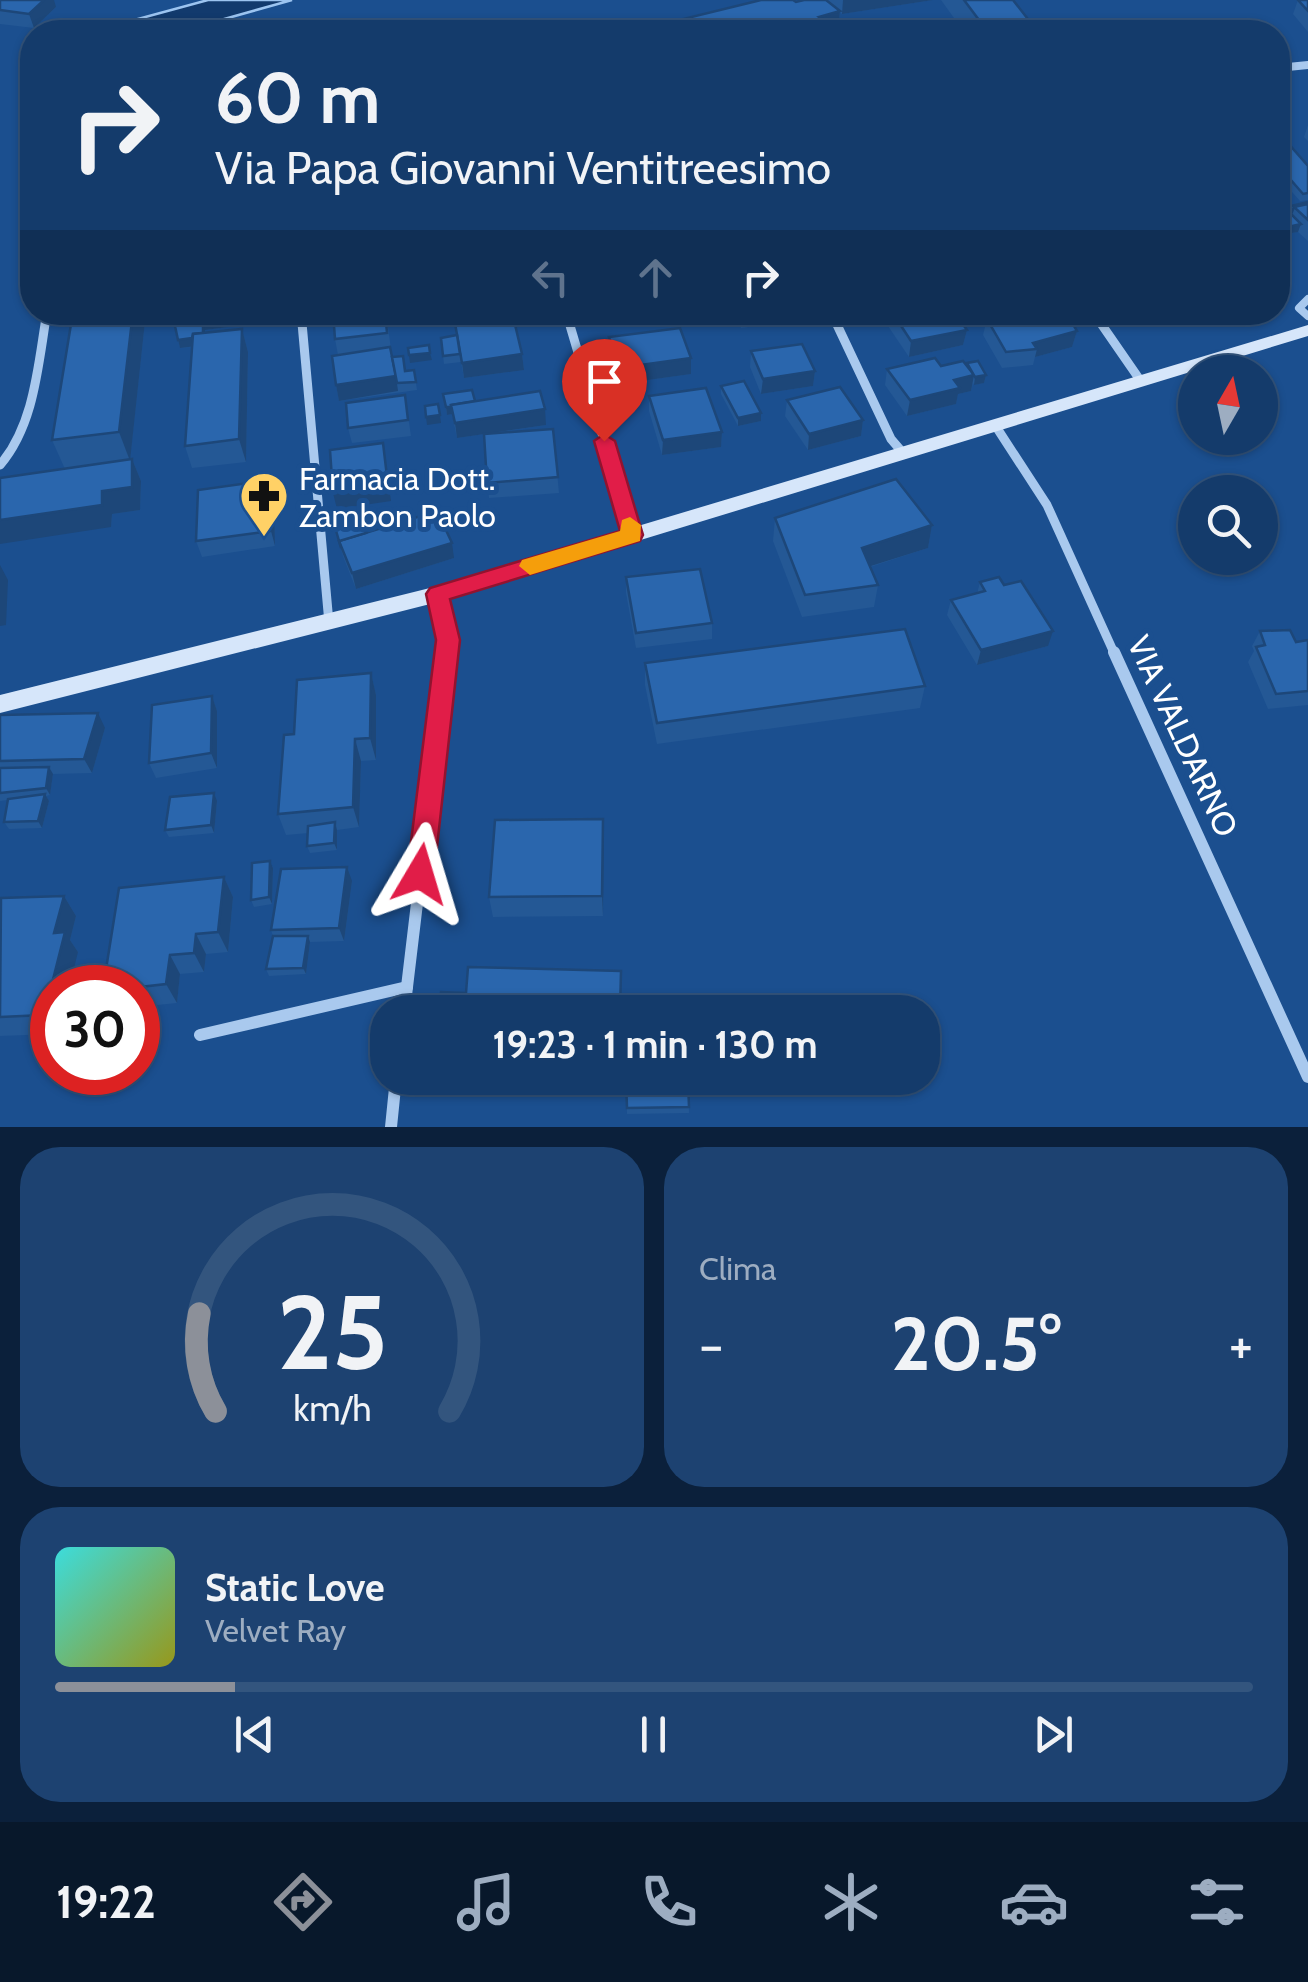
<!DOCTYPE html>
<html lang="it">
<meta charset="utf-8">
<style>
:root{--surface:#143b6b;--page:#1d4271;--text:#f1f3f6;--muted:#9dadc1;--line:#33557e;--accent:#8c9099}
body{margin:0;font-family:Cabin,sans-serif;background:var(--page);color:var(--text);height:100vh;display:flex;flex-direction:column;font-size:38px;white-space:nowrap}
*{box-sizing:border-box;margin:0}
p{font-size:32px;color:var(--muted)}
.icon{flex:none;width:55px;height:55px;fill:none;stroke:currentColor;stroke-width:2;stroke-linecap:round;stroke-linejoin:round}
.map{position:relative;height:1127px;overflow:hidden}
.panel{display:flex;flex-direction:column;gap:20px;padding:20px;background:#0b203b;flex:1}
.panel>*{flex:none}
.top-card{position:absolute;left:20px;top:20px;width:1270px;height:305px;border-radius:40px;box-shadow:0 2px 8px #0004,0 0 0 2px var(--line);background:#143b6b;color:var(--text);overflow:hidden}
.needle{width:65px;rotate:9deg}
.tools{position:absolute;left:1178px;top:355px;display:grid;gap:20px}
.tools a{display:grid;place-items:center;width:100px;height:100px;border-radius:50%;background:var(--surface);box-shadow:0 2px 8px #0004,0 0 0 2px var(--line);font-size:50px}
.speed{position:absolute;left:30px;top:965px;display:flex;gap:20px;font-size:50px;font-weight:700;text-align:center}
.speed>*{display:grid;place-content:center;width:130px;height:130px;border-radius:50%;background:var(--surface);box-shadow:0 2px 8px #0004,0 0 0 2px var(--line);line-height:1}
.speed .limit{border:15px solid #d22;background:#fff;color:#111}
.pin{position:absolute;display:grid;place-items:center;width:85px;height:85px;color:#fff;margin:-102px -42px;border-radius:50% 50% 50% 0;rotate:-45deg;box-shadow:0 0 10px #0007}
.pin .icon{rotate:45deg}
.me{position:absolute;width:110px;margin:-55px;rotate:7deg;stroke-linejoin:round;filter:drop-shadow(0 0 8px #0008)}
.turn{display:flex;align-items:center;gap:35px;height:210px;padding:0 30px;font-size:45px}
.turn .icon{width:130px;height:130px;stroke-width:2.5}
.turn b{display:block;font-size:70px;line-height:85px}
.lanes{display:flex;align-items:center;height:95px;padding:0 30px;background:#0003;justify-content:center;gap:50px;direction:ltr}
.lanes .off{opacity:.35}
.big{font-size:75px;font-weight:800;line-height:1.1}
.panel .tile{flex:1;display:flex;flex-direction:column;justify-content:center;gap:15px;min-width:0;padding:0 35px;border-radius:40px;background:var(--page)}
.panel .dial{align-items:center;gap:0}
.dial svg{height:260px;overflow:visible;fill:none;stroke:var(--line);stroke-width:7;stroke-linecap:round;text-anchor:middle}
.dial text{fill:var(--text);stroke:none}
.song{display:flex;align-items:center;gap:30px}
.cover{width:120px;height:120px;border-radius:15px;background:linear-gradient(135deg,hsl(180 70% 55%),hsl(60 70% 35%))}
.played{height:10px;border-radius:5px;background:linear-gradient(90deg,var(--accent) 15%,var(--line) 15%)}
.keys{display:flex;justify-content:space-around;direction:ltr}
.heat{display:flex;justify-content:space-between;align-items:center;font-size:55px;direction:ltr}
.panel .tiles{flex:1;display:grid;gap:20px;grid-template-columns:1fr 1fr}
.tile:last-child{grid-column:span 2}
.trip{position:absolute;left:370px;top:995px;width:570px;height:100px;border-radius:40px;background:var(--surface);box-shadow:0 2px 8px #0004,0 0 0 2px var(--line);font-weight:800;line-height:100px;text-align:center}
.menu{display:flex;height:160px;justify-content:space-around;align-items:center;background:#08182b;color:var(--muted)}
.menu .icon{width:70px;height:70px}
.menu .on{color:var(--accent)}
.menu b{font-size:45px;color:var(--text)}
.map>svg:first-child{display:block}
.water{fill:#123a6d;stroke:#9cc4f0;stroke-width:2.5}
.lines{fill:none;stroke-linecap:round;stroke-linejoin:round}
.service{stroke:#a9c9ee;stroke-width:8}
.minor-far2{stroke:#a9c9ee;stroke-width:8}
.minor-far1{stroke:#a9c9ee;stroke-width:9}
.minor{stroke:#a9c9ee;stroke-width:12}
.secondary{fill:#d6e6fa;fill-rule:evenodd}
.wall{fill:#245895}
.shaded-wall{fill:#1d4779}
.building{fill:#2a66ad;stroke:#1d4779;stroke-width:2.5}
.route{fill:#e11d48;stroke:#92132f;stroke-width:2.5}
.slow{fill:#f59e0b}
.labels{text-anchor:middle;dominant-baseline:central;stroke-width:10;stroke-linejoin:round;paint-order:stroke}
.poi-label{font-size:32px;fill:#fff;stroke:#1b4f8f;text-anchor:start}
.street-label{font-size:32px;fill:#fff;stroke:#1b4f8f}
</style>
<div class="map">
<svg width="1308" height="1127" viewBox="0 0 1308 1127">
<rect width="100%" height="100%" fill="#1b4f8f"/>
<!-- water -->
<polygon class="water" points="208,0 292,0 178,32 90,32"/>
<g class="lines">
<!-- service -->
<polyline class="service" points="1308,299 1299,308 1308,316"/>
<!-- minor-far2 -->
<polyline class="minor-far2" points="1278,68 1308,65"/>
<!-- minor-far1 -->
<g class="minor-far1">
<polyline points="301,312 329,623"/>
<polyline points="566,312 632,535"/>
<polyline points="831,312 891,439 903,453"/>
<polyline points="1093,312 1140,380"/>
<polyline points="995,425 1047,505 1115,655"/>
<path d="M 0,465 C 35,424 38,364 47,312"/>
<polyline points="438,594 448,640 446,655"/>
</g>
<!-- minor -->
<g class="minor">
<polyline points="1114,652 1308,1077"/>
<polyline points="404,1012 447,652"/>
<polyline points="200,1035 407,987"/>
<polyline points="391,1127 396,1078"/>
</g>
<!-- secondary -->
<polygon class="secondary" points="1308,325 1308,336 438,602 0,713 0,695 438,586"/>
</g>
<!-- wall -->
<g class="wall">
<polygon points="0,0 56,7 34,28 0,24"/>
<polygon points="804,0 933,0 842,14 840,12 838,32 678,32 679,20"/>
<polygon points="941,0 1013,0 1038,32 964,32"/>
<polygon points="1298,0 1308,0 1308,32 1293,14"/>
<polygon points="1308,125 1308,141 1304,137"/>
<polygon points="1278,143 1308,166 1308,200 1300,201 1278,176"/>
<polygon points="1278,179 1286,190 1280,205 1278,205"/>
<polygon points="1308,202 1308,241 1298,232 1285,234 1278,226 1278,209"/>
<polygon points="146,312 130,459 132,459 141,481 140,510 112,514 111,527 65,469 52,440"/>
<polygon points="386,312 392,357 405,371 414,370 417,390 339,401 336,385 338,355 335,339"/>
<polygon points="453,312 522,354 524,370 464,378 461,362 444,364 441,338 456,335"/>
<polygon points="736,312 787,312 786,322 741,328"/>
<polygon points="890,312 954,312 967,330 963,345 909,357 888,326"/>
<polygon points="173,318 251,324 205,330 205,333 242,329 248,352 246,462 192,468 185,446 192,347 180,348"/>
<polygon points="987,319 1077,331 1072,347 1035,357 1033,365 1002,368 983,335"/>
<polygon points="609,337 691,358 691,374 619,384 610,353"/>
<polygon points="751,351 815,371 813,386 761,394 750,367"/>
<polygon points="967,363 986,375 984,383 974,385 973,383 971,391 958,394 956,404 907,416 885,385 887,369 967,365"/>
<polygon points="721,386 761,413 761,421 738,426 721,394"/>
<polygon points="443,394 475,401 546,425 487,434 553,429 559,493 489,498 484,434 457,438 452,414 447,415"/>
<polygon points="405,395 411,436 352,443 348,428"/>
<polygon points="649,396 722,432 721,447 662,455 649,411"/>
<polygon points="787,400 863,420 861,436 808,450 785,416"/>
<polygon points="270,480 274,495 275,546 202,557 196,541"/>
<polygon points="775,518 932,525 928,548 870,567 878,585 874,607 802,617 773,541"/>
<polygon points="335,527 366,533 454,558 356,589 343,556"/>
<polygon points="626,577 712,623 712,639 636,648 626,593"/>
<polygon points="980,582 1048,646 977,665 947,615 951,600 977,594"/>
<polygon points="1260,631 1296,642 1308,640 1308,705 1268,709 1248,662 1254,651 1252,646"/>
<polygon points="645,663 925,686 920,708 657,744 645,685"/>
<polygon points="371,673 376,695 376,760 361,761 359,827 337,830 337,850 310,853 307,846 308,833 286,835 278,814 294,734"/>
<polygon points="212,696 217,711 217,768 156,778 149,763"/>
<polygon points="0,715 105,728 92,773 53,774 50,795 46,796 49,801 42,828 9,829 4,822 8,800 0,801"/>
<polygon points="217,801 214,833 169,837 165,830"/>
<polygon points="604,840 603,916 493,917 489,897"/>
<polygon points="270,861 273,868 272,904 254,907 251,900"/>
<polygon points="224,877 233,897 228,952 206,954 204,972 180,974 177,1003 138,1007 138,988"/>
<polygon points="352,881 344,941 310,942 306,974 269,976 266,969 273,936 271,930"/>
<polygon points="64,896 76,916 70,940 78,952 52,988 52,1034 0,1036 0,900"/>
<polygon points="626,1078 664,1082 688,1081 689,1113 627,1114"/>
</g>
<!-- shaded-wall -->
<g class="shaded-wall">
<polygon points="44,0 54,0 56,7 34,28 29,14"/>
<polygon points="843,0 933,0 842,14"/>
<polygon points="840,11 838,32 801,32 819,17"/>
<polygon points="1301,224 1298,232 1285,234 1288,227"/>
<polygon points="133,312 146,312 130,461 119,432"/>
<polygon points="215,312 251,312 251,324 205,330 205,345 180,348 173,318"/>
<polygon points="598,312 640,312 640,313 598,319"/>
<polygon points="242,329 248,352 246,462 239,439"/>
<polygon points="967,330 963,345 909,357 911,341"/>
<polygon points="1077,331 1072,347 1035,357 1037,349 1033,343"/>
<polygon points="430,353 432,360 410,363 409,355"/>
<polygon points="522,354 524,370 464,378 462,363"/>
<polygon points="691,358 691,374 619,384 619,368"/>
<polygon points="815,371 813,386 761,394 763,379"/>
<polygon points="974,375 971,391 958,394 956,404 907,416 910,400 954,380"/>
<polygon points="986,375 984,383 974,385 975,377"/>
<polygon points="396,376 398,391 339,401 336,385"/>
<polygon points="446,407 451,407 452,414 447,415"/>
<polygon points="545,409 546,425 457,438 455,423"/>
<polygon points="761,413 761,421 738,426 738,418"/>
<polygon points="440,415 441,423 427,425 426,417"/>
<polygon points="863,420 861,436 808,450 809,434"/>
<polygon points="722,432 721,447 662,455 663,440"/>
<polygon points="383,443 391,501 337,509 333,493"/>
<polygon points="132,459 141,481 140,510 112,514 111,527 0,544 0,520 102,491"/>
<polygon points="270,480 274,495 275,546 271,531"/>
<polygon points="932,525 928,548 858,570 862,548"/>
<polygon points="452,543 454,558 356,589 352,573"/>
<polygon points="0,565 8,580 6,625 0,626"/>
<polygon points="1053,631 1048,646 977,665 981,650"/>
<polygon points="371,673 376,695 376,760 370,738"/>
<polygon points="212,696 217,711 217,768 211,753"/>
<polygon points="98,713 105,728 92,773 84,759"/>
<polygon points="355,739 361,761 359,827 353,807"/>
<polygon points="49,767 53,774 50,795 46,788"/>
<polygon points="214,793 217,801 214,833 211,825"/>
<polygon points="45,794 49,801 42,828 38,821"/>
<polygon points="603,819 604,840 603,916 602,896"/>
<polygon points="335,822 337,830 337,850 334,843"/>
<polygon points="270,861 273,868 272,904 269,897"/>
<polygon points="347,867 352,881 344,941 339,928"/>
<polygon points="224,877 233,897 228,952 218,932"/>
<polygon points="64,896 76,916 70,940 78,952 69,988 52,988 52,1027 44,1015 54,933"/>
<polygon points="196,934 206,954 204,972 194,953"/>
<polygon points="308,936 310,942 306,974 303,968"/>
<polygon points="170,955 180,974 177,1003 166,984"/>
</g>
<!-- building -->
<g class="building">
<polygon points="0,0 44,0 29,14 0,10"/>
<polygon points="761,0 793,0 796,2 804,0 826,0 840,11 819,17 829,24 801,32 684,32 679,20"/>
<polygon points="964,0 1013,0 1038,32 988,32"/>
<polygon points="1298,0 1308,0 1308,11"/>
<polygon points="1287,142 1308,166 1308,193 1303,194 1278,165 1278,143"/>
<polygon points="1278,179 1286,190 1278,190"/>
<polygon points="1308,202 1308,204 1294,207 1291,214 1301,224 1288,227 1278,215 1278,209"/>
<polygon points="1308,204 1308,220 1294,207"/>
<polygon points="73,312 133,312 119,432 52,440"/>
<polygon points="173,312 215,312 173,318"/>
<polygon points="333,312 385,312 387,333 335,339"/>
<polygon points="453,312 512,312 522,354 462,363"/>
<polygon points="892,312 954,312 967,330 911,341"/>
<polygon points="1043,312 1066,312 1077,331 1033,343 1037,349 1006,352 987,319"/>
<polygon points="203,322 203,333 193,334 192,338 178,340 175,326"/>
<polygon points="680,328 691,358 619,368 609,337"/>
<polygon points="242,329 239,439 185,446 193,334"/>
<polygon points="457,335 460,354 443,356 441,338"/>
<polygon points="802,344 815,371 763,379 751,351"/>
<polygon points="429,345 430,353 409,355 408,348"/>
<polygon points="390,347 396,376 336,385 332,356"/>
<polygon points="403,356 405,371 414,370 416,382 397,383 392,357"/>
<polygon points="935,358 941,366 963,361 974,375 954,380 960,388 910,400 887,369"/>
<polygon points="978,361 986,375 975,377 967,363"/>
<polygon points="744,381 761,413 738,418 721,386"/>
<polygon points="840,387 863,420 809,434 787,400"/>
<polygon points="706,388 722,432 663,440 649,396"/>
<polygon points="472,390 475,401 451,405 451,407 446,407 443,394"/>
<polygon points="540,391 545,409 455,423 451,405"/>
<polygon points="405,395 408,420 348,428 346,403"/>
<polygon points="438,404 440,415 426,417 425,406"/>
<polygon points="553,429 558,477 487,483 484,434"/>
<polygon points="383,443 388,485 333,493 330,450"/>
<polygon points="132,459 132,487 102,491 102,505 0,520 0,478"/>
<polygon points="896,479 932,525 862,548 878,585 805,595 775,518"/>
<polygon points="270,480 271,531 196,541 198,490"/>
<polygon points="437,511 452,543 352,573 339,541"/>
<polygon points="361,520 366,533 339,541 341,548 335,527"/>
<polygon points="700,569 712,623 636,633 626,577"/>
<polygon points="999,577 1004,585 1021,581 1053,631 981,650 951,600 985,591 980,582"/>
<polygon points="905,629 925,686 657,723 645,663"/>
<polygon points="1290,630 1296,642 1308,640 1308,691 1276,694 1256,647 1265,645 1260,631"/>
<polygon points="371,673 370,738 355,739 353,807 278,814 284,735 294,734 297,680"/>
<polygon points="212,696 211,753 149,763 152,705"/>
<polygon points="98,713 84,759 0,761 0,715"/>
<polygon points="49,767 46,788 0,793 0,768"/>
<polygon points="214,793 211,825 165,830 170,797"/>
<polygon points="45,794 38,821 4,822 8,799"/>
<polygon points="603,819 602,896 489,897 495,820"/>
<polygon points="335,822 334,843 307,846 308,826"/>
<polygon points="270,861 269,897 251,900 252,863"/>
<polygon points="347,867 339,928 271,930 281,869"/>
<polygon points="224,877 218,932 196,934 194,953 170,955 166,984 131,988 103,988 119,888"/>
<polygon points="64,896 54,933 65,932 44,1015 0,1017 1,898"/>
<polygon points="273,936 308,936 303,968 266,969"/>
<polygon points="468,967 621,971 620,1012 439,1012 441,992 466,993"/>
<polygon points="626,1078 664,1078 664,1082 688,1081 689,1107 627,1108"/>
</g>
<!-- route -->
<polygon class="route" points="604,434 615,441 643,535 640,541 450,599 460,640 434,874 430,882 420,886 411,882 407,874 436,640 426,594 430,588 620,531 594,441"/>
<!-- slow -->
<polygon class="slow" points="630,517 641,525 640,541 530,575 519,566 522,560 620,531 622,520"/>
<!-- icons -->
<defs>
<g id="pharmacy-pin" transform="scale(2.5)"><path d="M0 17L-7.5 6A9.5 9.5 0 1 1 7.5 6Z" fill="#ffd166" stroke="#1b4f8f"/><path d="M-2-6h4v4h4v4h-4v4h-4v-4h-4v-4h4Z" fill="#111"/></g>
</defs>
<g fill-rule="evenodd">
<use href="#pharmacy-pin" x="264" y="496"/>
</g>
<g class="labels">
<!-- poi labels -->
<g class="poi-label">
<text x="299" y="478">Farmacia Dott.<tspan x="299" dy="37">Zambon Paolo</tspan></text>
</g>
<!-- street labels -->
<g class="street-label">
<text transform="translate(1183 736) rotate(65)">VIA VALDARNO</text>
</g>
</g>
</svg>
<div class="tools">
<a><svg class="needle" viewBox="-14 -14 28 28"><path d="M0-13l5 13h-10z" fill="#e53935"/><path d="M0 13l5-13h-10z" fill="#9dadc1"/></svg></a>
<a><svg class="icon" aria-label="search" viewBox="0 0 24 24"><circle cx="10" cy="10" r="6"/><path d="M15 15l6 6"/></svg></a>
</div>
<div class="speed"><div class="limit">30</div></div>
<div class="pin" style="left:604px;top:441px;background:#d93025"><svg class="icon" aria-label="arrive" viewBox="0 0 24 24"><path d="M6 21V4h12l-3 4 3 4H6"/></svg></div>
<svg class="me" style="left:420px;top:874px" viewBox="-20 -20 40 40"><path d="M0-17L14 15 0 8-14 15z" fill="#e11d48" stroke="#fff" stroke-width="4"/></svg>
<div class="trip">19:23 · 1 min · 130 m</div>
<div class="top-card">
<div class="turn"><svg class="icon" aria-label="right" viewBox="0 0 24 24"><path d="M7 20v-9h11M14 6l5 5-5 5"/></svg><div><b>60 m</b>Via Papa Giovanni Ventitreesimo</div></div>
<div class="lanes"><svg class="icon off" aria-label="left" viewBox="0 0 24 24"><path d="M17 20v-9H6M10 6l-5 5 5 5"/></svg><svg class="icon off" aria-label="ahead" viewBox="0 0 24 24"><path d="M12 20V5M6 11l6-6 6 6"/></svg><svg class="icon" aria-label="right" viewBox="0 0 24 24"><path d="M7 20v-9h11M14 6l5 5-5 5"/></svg></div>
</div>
</div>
<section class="panel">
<div class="tiles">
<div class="tile dial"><svg viewBox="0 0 100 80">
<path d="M14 69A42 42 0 1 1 86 69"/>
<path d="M14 69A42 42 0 0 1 9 39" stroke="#8c9099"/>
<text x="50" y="56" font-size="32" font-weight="700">25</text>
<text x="50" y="72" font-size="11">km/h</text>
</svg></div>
<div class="tile"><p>Clima</p>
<div class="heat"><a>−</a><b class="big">20.5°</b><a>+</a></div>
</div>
<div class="tile">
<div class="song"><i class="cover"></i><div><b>Static Love</b><p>Velvet Ray</p></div></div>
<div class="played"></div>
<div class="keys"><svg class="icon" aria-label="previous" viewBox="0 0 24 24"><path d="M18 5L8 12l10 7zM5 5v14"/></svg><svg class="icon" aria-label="pause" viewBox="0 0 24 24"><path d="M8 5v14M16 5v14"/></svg><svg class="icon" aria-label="next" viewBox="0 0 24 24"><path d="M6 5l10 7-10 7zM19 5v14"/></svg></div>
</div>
</div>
</section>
<nav class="menu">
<b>19:22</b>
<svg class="icon on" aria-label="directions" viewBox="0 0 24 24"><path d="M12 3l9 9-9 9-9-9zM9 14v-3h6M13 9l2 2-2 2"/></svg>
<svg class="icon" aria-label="music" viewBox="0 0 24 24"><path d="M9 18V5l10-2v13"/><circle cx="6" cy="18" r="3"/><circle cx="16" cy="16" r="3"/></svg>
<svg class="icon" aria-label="phone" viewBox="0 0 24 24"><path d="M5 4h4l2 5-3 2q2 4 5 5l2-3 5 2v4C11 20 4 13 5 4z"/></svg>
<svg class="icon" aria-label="climate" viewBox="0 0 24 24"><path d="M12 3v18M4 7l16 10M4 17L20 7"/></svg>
<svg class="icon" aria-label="car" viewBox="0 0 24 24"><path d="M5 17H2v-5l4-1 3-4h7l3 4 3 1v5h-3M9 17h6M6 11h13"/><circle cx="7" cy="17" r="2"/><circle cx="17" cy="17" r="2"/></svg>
<svg class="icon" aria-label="filters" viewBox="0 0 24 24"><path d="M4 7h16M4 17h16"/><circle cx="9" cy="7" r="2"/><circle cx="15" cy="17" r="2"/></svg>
</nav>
